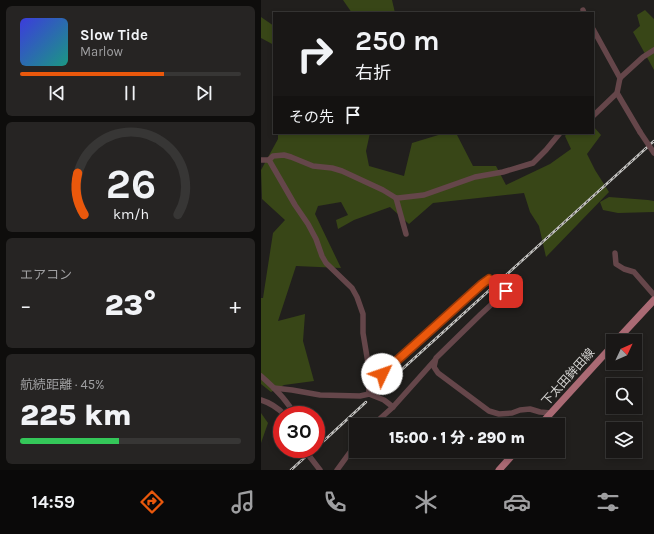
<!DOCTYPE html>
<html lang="ja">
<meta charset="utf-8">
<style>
:root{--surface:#191716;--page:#262423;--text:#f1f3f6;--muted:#9f9fa1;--line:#373635;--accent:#ea580c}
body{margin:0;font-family:Karla,"Noto Sans JP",sans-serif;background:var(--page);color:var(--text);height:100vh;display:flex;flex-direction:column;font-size:15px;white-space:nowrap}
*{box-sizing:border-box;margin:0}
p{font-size:13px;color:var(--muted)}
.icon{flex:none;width:22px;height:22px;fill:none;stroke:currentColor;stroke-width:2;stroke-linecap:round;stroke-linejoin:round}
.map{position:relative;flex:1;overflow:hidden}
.drawer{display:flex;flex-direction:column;gap:6px;padding:6px;background:#0e0d0c;width:261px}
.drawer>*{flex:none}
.top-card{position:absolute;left:12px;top:12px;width:321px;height:122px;border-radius:0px;box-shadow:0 2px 6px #0003,0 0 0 1px var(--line);background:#191716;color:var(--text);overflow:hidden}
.needle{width:26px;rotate:46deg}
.controls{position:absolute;left:345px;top:334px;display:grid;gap:8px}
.controls a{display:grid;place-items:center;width:36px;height:36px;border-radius:0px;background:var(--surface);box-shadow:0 2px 6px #0003,0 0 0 1px var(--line);font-size:20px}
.speed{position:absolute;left:12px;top:406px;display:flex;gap:8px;font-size:20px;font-weight:700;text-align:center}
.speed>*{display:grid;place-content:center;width:52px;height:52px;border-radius:50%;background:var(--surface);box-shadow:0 2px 6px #0003,0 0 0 1px var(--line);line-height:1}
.speed .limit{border:6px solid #d22;background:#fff;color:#111}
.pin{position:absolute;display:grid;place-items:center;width:34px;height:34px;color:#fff;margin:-17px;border-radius:8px;box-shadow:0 2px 6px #0006}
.me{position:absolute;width:44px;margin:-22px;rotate:48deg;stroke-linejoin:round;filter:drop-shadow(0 0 3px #0008)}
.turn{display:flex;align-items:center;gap:14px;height:84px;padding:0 16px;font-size:18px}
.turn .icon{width:52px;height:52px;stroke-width:2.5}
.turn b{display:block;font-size:28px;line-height:34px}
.then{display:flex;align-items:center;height:38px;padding:0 16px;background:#0003;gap:8px;font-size:15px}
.big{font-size:30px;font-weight:800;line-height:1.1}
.drawer .widget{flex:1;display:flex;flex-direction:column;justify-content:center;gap:6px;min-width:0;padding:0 14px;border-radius:6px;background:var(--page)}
.drawer .dial{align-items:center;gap:0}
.dial svg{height:104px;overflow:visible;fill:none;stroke:var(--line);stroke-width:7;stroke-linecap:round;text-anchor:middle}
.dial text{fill:var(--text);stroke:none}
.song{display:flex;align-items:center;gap:12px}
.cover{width:48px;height:48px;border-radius:6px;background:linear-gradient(135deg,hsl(240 70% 55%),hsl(170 70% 35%))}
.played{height:4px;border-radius:2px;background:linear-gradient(90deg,var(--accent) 65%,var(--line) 65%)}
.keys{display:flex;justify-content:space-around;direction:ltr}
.heat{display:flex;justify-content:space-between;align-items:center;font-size:22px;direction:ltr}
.charge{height:6px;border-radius:3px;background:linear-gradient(90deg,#34c759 45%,var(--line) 0)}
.trip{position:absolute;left:88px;top:418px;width:216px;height:40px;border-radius:0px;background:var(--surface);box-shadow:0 2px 6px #0003,0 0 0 1px var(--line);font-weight:800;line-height:40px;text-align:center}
.tab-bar{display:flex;height:64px;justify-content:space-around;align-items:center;background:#0a0909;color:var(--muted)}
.tab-bar .icon{width:28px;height:28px}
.tab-bar .active{color:var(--accent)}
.tab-bar b{font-size:18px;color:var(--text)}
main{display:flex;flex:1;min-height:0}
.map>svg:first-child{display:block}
.green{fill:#384617}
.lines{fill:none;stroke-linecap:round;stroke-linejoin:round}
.minor{stroke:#65464a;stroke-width:5.5}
.major{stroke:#aa6a74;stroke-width:7}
.rail-casing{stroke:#c3c2c0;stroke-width:2.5}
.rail{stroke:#211f1d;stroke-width:1;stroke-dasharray:3;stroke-linecap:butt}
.minor-bridge{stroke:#65464a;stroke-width:5.5}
.route-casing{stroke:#983908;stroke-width:10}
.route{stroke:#ea580c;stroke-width:7}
.labels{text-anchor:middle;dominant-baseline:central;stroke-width:4;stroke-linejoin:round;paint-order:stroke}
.street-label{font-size:12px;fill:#d7d6d4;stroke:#211f1d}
</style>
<main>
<section class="drawer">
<div class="widget">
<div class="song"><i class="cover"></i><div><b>Slow Tide</b><p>Marlow</p></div></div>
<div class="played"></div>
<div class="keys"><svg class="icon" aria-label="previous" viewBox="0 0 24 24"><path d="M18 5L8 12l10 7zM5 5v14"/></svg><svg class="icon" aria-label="pause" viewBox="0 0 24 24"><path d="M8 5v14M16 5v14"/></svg><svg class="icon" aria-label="next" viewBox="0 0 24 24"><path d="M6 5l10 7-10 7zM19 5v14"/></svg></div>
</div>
<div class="widget dial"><svg viewBox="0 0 100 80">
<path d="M14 69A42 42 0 1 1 86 69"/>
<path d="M14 69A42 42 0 0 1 9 37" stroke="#ea580c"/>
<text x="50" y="56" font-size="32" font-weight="700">26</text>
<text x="50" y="72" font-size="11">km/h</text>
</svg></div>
<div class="widget"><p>エアコン</p>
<div class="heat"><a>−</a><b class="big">23°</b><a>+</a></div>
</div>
<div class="widget"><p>航続距離 · 45%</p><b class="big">225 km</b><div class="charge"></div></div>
</section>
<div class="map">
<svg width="393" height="470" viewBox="0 0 393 470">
<rect width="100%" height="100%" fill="#211f1d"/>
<!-- green -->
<g class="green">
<polygon points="82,0 131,0 134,13 91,13"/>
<polygon points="384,10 393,19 393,70 372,32 379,26 376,15"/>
<polygon points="0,17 13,26 13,45 0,38"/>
<polygon points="332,126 340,135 326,154 334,170 348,192 285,257 278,226 269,212 263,193 172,203 148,224 129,207 93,220 77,229 75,220 87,215 80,202 57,206 54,214 80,268 35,266 17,321 44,314 42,341 53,381 23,385 10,392 0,384 0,298 2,298 12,233 24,220 1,199 0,170 17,139 17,133 109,133 105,151 108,166 143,176 151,143 184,133 195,133 212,166 235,166 245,185 289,164 310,149 304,136 306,133 332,133"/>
<polygon points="348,197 387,200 393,201 393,212 357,213 342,210 339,202"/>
<polygon points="0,413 7,423 0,443"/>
</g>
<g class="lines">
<!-- minor -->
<g class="minor">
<polyline points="322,10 323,13"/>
<polyline points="332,29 359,78"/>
<polyline points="356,93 379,132"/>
<polyline points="332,116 356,93 359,78 382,57 393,50"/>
<polyline points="0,160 8,160 12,156 23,155 30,157 52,166 71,168 81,171 122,190 135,198 137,198 163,195 214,177 242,172 272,163 285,150 299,133"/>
<polyline points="8,160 34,205 47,224 55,239 61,256 65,263 91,288 96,297 102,314 102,333 107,363 108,394"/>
<polyline points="135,198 145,234"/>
<polyline points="354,253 355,264 363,269 373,272 393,295"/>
<polyline points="240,289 245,291 220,314 175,358 173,367 177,373 228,411 238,414 251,413 259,410 269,409 279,412 290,413"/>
<path d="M 0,376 C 14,388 26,400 34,415"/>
<polyline points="108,385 221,284 228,279 231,282"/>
<polyline points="13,388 31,390 59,395 99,396 108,394 123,400 132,407"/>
<path d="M 0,400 C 10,403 16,407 24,415"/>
<polyline points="112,425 132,407 174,360"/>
<polyline points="49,457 59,470"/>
<polyline points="76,470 95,444"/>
</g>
<!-- major -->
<g class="major">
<polyline points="355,341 393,300"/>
<polyline points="279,425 352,345"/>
<polyline points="238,470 255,451"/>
</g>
<!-- rail casing -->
<g class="rail-casing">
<g id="rail">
<polyline points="116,392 393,141"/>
<polyline points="55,448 105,402"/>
<polyline points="30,470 53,449"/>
</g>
</g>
<!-- rail -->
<use href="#rail" class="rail"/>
<!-- minor-bridge -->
<g class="minor-bridge">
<polyline points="379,132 393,153"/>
<polyline points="231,282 240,289"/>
<polyline points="45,450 49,457"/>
</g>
</g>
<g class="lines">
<!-- route casing -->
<g class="route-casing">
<polyline id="route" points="121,374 221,284 228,279 231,282 245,291"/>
</g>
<!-- route -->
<use href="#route" class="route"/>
</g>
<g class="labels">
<!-- street labels -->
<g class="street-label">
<text transform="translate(307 377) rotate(-48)">下太田鉾田線</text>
</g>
</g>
</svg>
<div class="controls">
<a><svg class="needle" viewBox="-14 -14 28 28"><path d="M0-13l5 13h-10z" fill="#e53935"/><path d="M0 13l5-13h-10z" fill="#9f9fa1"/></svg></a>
<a><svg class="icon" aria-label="search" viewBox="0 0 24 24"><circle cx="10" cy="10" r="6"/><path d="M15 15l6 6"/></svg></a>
<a><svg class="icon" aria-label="layers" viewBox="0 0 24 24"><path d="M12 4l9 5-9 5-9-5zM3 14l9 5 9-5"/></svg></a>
</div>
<div class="speed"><div class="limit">30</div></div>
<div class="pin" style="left:245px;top:291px;background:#d93025"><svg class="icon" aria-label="arrive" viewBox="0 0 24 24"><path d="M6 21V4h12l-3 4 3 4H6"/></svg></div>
<svg class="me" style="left:121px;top:374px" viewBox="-20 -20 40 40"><circle r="19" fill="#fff"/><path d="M0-13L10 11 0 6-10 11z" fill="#ea580c"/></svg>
<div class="trip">15:00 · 1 分 · 290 m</div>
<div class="top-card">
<div class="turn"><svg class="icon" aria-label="right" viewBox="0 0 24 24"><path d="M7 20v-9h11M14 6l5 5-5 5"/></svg><div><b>250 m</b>右折</div></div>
<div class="then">その先<svg class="icon" aria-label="arrive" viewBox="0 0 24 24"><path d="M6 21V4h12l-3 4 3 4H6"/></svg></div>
</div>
</div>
</main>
<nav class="tab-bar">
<b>14:59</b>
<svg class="icon active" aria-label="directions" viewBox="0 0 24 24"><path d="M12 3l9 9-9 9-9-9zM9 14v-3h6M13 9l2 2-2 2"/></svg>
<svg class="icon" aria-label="music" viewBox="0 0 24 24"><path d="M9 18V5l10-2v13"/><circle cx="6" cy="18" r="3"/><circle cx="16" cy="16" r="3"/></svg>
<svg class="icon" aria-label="phone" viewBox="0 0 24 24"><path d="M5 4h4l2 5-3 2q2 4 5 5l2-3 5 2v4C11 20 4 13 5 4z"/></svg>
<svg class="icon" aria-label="climate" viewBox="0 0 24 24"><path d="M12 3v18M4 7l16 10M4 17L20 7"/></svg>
<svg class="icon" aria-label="car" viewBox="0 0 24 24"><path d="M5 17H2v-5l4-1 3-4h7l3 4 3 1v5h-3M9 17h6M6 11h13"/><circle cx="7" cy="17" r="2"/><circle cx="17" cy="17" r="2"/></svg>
<svg class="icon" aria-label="filters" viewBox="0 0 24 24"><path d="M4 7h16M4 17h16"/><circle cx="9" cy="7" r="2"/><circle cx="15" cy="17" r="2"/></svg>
</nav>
